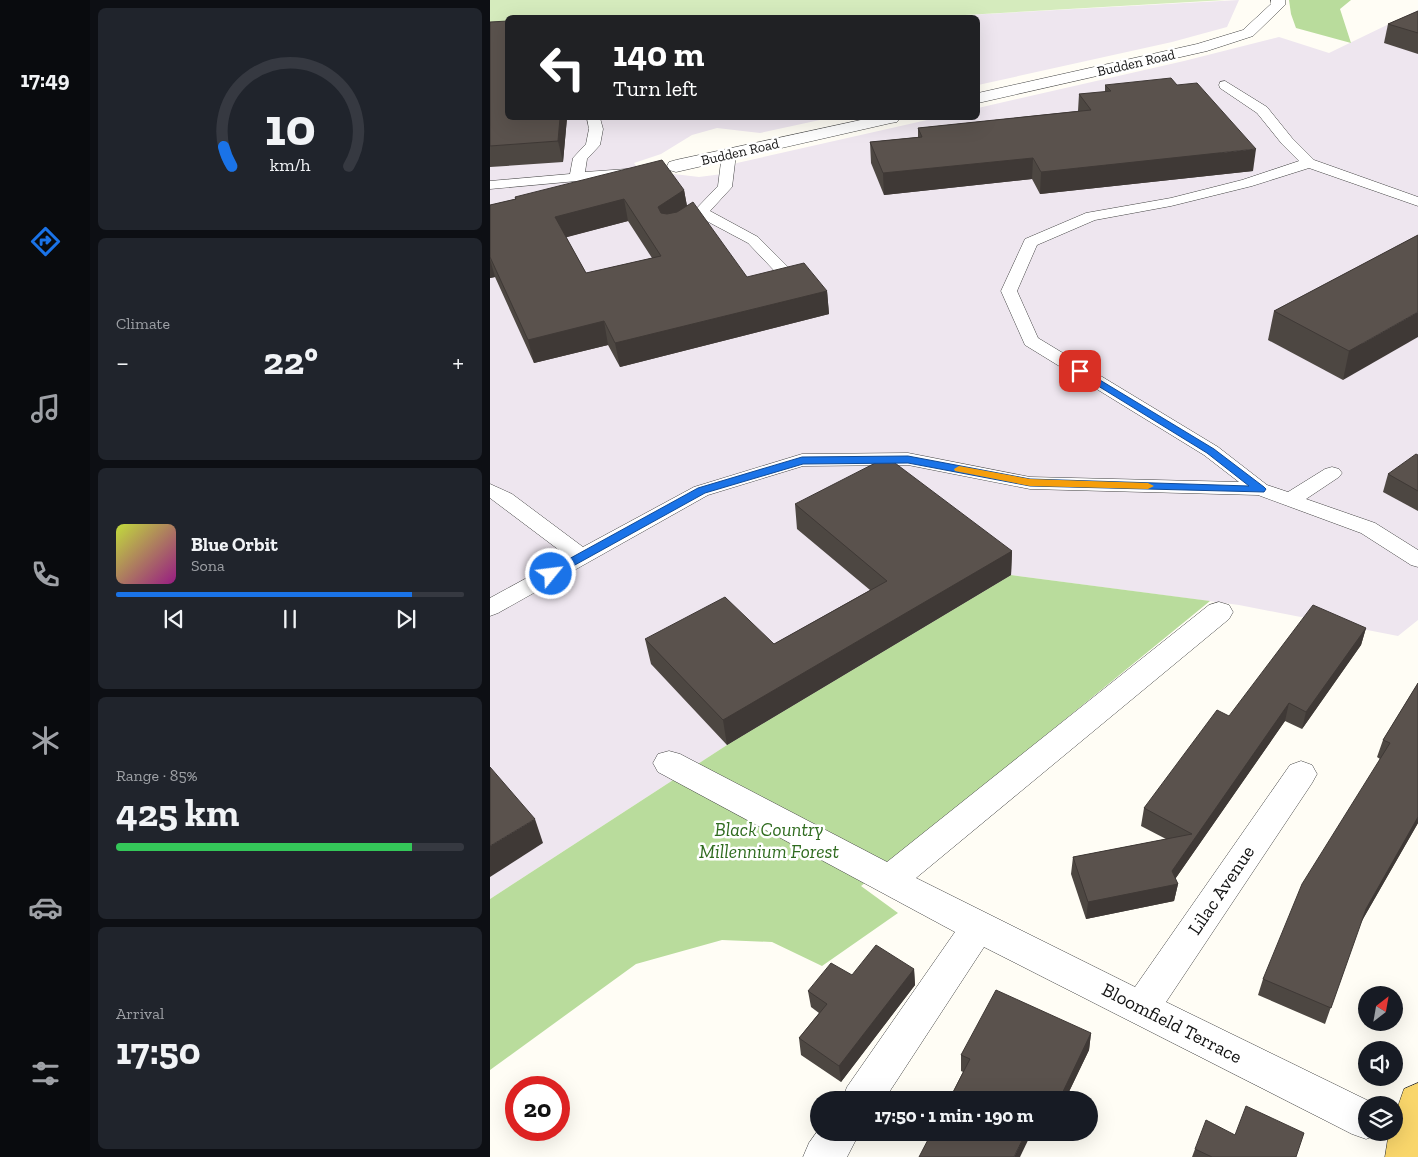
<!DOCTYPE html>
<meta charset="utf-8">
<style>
:root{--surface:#171b24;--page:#20242c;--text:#f1f3f6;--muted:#9ea1a6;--line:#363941;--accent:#1a73e8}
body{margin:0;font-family:"Zilla Slab",serif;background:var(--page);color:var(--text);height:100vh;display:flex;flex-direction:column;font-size:19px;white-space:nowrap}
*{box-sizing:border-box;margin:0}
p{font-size:16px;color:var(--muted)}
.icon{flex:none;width:28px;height:28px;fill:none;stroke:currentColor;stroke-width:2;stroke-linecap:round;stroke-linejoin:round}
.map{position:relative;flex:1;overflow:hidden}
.drawer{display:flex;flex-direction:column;gap:8px;padding:8px;background:#0d0f14;width:400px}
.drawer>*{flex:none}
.guide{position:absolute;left:15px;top:15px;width:475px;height:105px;border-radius:8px;box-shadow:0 5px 20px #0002;background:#202124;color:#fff;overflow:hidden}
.needle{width:32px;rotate:31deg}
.controls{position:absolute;left:868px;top:986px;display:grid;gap:10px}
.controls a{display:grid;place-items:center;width:45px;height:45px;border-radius:50%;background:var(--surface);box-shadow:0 5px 20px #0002;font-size:25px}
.speed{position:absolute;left:15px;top:1076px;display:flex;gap:10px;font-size:25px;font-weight:700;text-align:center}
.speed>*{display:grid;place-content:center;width:65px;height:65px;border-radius:50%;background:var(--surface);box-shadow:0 5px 20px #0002;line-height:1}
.speed .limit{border:8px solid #d22;background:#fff;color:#111}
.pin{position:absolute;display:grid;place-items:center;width:42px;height:42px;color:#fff;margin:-21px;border-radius:10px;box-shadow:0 2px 8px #0006}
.me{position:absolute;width:55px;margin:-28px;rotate:61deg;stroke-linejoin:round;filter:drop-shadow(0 0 4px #0008)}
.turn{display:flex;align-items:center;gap:18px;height:105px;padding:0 25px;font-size:22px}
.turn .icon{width:65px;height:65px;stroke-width:2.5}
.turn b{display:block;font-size:35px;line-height:42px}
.big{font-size:38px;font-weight:700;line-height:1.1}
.drawer .card{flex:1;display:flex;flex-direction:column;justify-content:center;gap:8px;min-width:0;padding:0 18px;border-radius:8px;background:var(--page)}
.drawer .dial{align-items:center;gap:0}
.dial svg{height:130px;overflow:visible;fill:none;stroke:var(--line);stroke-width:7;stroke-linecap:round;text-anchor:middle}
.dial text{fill:var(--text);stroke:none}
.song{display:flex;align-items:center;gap:15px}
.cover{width:60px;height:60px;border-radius:8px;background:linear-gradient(135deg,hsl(70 70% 55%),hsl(310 70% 35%))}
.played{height:5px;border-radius:2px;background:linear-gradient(90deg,var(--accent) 85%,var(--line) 85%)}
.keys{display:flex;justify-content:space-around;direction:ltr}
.heat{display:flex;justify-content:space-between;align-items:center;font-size:28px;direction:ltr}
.charge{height:8px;border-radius:4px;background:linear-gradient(90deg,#34c759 85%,var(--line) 0)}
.trip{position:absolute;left:320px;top:1091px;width:288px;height:50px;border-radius:25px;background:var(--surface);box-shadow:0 5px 20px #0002;font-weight:700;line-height:50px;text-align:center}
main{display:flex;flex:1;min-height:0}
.tabs{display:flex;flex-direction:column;width:90px;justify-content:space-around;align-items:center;background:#090b0e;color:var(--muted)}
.tabs .icon{width:35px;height:35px}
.tabs .active{color:var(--accent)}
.tabs b{font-size:22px;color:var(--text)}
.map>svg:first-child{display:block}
.industrial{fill:#eee6ef}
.green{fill:#d5ebbd}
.forest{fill:#b9dc9c}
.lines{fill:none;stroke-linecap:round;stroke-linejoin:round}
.lane-casing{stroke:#444;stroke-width:1}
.street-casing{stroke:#444;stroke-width:1}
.primary-casing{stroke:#222;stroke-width:1}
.lane{fill:#fff;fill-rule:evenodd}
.street{fill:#fff;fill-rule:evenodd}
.primary{fill:#f9d66b;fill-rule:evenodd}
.wall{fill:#4d4742;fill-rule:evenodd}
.shaded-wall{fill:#3f3936}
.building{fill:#5a524d;stroke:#3f3936;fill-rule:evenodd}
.route{fill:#1a73e8;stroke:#114b97}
.slow{fill:#f59e0b}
.labels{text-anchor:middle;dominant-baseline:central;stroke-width:5;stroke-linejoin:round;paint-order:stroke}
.far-street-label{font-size:14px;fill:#111;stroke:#fff}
.near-park-label{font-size:19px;font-style:italic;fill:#2f6b1f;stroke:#fff}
.near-street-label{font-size:19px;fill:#111;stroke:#fff}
</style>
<main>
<nav class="tabs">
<b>17:49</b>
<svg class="icon active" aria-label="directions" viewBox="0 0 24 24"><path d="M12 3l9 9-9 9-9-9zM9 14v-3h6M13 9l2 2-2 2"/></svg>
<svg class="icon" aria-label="music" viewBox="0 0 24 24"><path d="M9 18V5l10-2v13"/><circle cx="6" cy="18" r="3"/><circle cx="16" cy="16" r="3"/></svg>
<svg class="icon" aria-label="phone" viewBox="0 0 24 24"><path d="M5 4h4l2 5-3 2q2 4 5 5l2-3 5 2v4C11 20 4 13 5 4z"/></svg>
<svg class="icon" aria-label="climate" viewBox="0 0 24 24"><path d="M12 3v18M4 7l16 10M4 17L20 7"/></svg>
<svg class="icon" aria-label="car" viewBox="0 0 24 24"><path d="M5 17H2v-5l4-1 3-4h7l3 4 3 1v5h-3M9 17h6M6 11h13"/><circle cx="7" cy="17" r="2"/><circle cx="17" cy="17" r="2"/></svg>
<svg class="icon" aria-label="filters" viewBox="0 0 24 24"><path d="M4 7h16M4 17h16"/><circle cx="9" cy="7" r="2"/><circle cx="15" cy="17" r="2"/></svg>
</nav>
<section class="drawer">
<div class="card dial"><svg viewBox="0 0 100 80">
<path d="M14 69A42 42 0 1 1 86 69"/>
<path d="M14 69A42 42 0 0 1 9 57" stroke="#1a73e8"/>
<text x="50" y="56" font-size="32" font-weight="700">10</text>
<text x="50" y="72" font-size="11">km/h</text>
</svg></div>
<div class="card"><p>Climate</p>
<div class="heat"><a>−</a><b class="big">22°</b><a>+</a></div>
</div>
<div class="card">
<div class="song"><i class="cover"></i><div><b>Blue Orbit</b><p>Sona</p></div></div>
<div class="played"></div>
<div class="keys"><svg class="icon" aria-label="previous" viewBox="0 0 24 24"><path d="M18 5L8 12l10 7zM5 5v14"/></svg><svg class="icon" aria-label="pause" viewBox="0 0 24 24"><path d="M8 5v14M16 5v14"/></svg><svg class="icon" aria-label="next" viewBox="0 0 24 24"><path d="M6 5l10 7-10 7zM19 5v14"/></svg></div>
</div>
<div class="card"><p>Range · 85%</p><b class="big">425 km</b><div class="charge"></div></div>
<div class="card"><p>Arrival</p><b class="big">17:50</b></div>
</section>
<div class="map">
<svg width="928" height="1157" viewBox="0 0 928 1157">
<rect width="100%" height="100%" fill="#fffdf5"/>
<!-- industrial -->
<g class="industrial">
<polygon points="749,0 737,27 682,42 488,85 488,18 423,18"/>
<polygon points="928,10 928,620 908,636 749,605 521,575 237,745 0,899 0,41 18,118 339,118 270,133 227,128 202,135 171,154 144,163 158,181 184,174 209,177 232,174 247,163 446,118 488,118 488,108 694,61 789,37 839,53"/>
</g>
<!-- green -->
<polygon class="green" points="0,0 735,0 423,18 18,18 17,40 0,41"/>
<!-- forest -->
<g class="forest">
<polygon points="799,0 861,0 850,9 861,43 806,28 801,14"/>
<polygon points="521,575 720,601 371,886 408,913 332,966 282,942 232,940 146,964 0,1070 0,899 237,745"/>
</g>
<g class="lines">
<!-- lane casing -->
<g class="lane-casing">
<g id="lane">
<polygon points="735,81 777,107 802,138 824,160 928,197 928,206 819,168 762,186 681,206 605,220 547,245 527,291 548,338 728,447 777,485 798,492 835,469 842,467 849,469 852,473 849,477 816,499 885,523 928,550 928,567 921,565 871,533 768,495 540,489 418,465 313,466 218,495 8,613 0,616 0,598 77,556 0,498 0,484 22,494 93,547 204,487 312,454 418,453 540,477 749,482 714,455 535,345 511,291 535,239 596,213 681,198 752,180 809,161 792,144 767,113 730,88 729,85 730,82"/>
<polygon points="97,118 110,118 113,129 110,145 97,159 95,172 137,169 142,170 144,173 142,176 0,189 0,181 80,174 83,158 96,144 99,129"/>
<polygon points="239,150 246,154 242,187 220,211 268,237 308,277 310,280 308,283 296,283 258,243 211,218 199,224 194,222 191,219 206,209 228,186 232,154"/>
</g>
</g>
<!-- street casing -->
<g class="street-casing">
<g id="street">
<polygon points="781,0 795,0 795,5 763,36 717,51 488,103 488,93 707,44 753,30 781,4"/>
<polygon points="380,118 410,118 407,122 401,123 186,172 179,170 177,166 179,162 186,160"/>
<polygon points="729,602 739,605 743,612 739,619 426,878 645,987 800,765 811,761 822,765 827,774 822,783 676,1002 887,1105 876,1105 876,1132 890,1134 876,1139 862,1134 494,947 394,1100 352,1100 357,1087 465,932 168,772 163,763 168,754 179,751 190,754 397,862 719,605"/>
<polygon points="329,1129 329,1132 370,1132 357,1157 313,1157 319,1143"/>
</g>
</g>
<!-- primary casing -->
<g class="primary-casing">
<polygon id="primary" points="928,1083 928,1157 895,1157 899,1132 904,1132 904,1118 914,1089"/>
</g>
<!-- lane -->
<use href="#lane" class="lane"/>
<!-- street -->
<use href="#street" class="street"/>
<!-- primary -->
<use href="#primary" class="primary"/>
</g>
<!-- wall -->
<g class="wall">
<polygon points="928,11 928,54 894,43 898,24"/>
<polygon points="0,22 18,118 77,118 73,162 0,167"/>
<polygon points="615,85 763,171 550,194 542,179 394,195 381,163 380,142 428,137 428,128 588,111 589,94 615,92"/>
<path d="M 194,190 L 197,206 L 257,277 L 337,291 L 339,314 L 130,367 L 118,345 L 44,363 L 5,277 L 0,278 L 0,205 L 25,199 L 25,197 ZM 138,221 L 162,258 L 96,273 L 76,237 Z"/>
<polygon points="928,235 853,380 778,340 784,311"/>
<polygon points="928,455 928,511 893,492 898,474"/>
<polygon points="305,504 522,551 521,575 237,745 161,664 155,639 284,644 380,590 307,529"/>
<polygon points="876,628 871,645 812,729 795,721 685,879 688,884 684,901 596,919 581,874 583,857 676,839 651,826 654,808 739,716"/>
<polygon points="928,683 928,823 870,924 835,1024 768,995 773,979 890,759 887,757 893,740"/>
<polygon points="424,969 425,985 351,1082 311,1055 309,1038 329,1013 321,1007 318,991 362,975"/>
<polygon points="601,1033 599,1050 575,1100 459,1100 473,1072 471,1071 471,1055"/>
<polygon points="745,1135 806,1157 702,1157 705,1149"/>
</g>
<!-- shaded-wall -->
<g class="shaded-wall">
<polygon points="70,118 77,118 73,162 68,141"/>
<polygon points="766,149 763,171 550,194 551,172"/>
<polygon points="543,158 542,179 394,195 393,173"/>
<polygon points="194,190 198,212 172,229 168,207"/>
<polygon points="134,199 138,221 70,239 65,217"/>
<polygon points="0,259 5,277 0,278"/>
<polygon points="337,291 339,314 130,367 125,343"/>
<polygon points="928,312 928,337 853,380 859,351"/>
<polygon points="114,321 118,345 44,363 38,340"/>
<polygon points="522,551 521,575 237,745 233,720"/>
<polygon points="876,628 871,645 812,729 816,712"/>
<polygon points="799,703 795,721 681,885 688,884 684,901 596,919 598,902 682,871"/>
<polygon points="928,817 928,823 869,926 876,909"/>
<polygon points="45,819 53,843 0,877 0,846"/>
<polygon points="424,969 425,985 351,1082 349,1066"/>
<polygon points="601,1033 599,1050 575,1100 569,1100"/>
<polygon points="536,1132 542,1132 530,1157 524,1157"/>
</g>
<!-- building -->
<g class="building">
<polygon points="928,11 928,33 898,24"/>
<polygon points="18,21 18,118 70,118 68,141 0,146 0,22"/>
<polygon points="681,78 687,85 707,83 766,149 551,172 543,158 393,173 380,142 432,137 428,128 601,110 589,94 621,91 615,85"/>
<path d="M 172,160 L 194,190 L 168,207 L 171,213 L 177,214 L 187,212 L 203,202 L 257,277 L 314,263 L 337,291 L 125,343 L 114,321 L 38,340 L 0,257 L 0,205 L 26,199 L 25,197 ZM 134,199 L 171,256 L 96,273 L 65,217 Z"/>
<polygon points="928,235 928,312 859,351 784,311"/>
<polygon points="926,454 928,455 928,491 898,474"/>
<polygon points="397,457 522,551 233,720 155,639 235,597 284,644 397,581 305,504"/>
<polygon points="823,605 876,628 816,712 799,703 682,871 688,884 598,902 583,857 702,834 654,808 727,710 739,716"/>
<polygon points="928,683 928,817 876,909 841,1008 773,979 812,884 900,743 893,740"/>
<polygon points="0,767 45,819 0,846"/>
<polygon points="386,945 424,969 349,1066 309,1038 337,1004 318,991 341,963 362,975"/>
<polygon points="506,990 601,1033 569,1100 565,1100 555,1095 552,1100 459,1100 480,1059 471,1055"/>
<polygon points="756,1106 814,1133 806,1157 722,1157 705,1149 716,1120 745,1135"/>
<polygon points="442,1132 536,1132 524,1157 429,1157"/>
</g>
<!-- route -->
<polygon class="route" points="590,368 724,449 774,487 776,489 774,492 540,486 418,463 313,464 215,493 65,576 61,578 55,574 57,571 208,488 312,457 418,456 540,479 759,486 717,453 587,373 587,369"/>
<!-- slow -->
<polygon class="slow" points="469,466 540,479 658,483 664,486 658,489 540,486 465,471 464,469"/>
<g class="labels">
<!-- far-street labels -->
<g class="far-street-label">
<text transform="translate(646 63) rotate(-13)">Budden Road</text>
<text transform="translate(250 152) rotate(-13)">Budden Road</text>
</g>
<!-- near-park labels -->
<g class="near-park-label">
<text x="279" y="829">Black Country<tspan x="279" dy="22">Millennium Forest</tspan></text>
</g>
<!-- near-street labels -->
<g class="near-street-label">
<text transform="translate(731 890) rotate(-56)">Lilac Avenue</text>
<text transform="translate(682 1023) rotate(27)">Bloomfield Terrace</text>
</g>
</g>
</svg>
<div class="controls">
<a><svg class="needle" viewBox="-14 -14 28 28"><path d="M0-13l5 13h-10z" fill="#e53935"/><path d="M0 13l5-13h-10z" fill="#9ea1a6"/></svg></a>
<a><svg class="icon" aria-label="sound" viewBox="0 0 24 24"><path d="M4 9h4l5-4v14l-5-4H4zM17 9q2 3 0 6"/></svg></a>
<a><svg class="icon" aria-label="layers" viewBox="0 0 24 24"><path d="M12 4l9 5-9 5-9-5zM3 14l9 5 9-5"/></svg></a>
</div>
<div class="speed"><div class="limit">20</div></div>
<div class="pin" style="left:590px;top:371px;background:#d93025"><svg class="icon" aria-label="arrive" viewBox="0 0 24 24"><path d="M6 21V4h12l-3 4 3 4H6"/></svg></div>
<svg class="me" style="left:61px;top:574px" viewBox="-20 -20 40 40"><circle r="17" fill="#1a73e8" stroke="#fff" stroke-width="3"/><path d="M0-11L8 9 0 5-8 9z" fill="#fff"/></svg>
<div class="trip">17:50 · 1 min · 190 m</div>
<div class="guide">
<div class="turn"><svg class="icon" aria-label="left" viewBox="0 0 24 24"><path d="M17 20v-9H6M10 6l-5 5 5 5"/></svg><div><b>140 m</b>Turn left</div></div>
</div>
</div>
</main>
